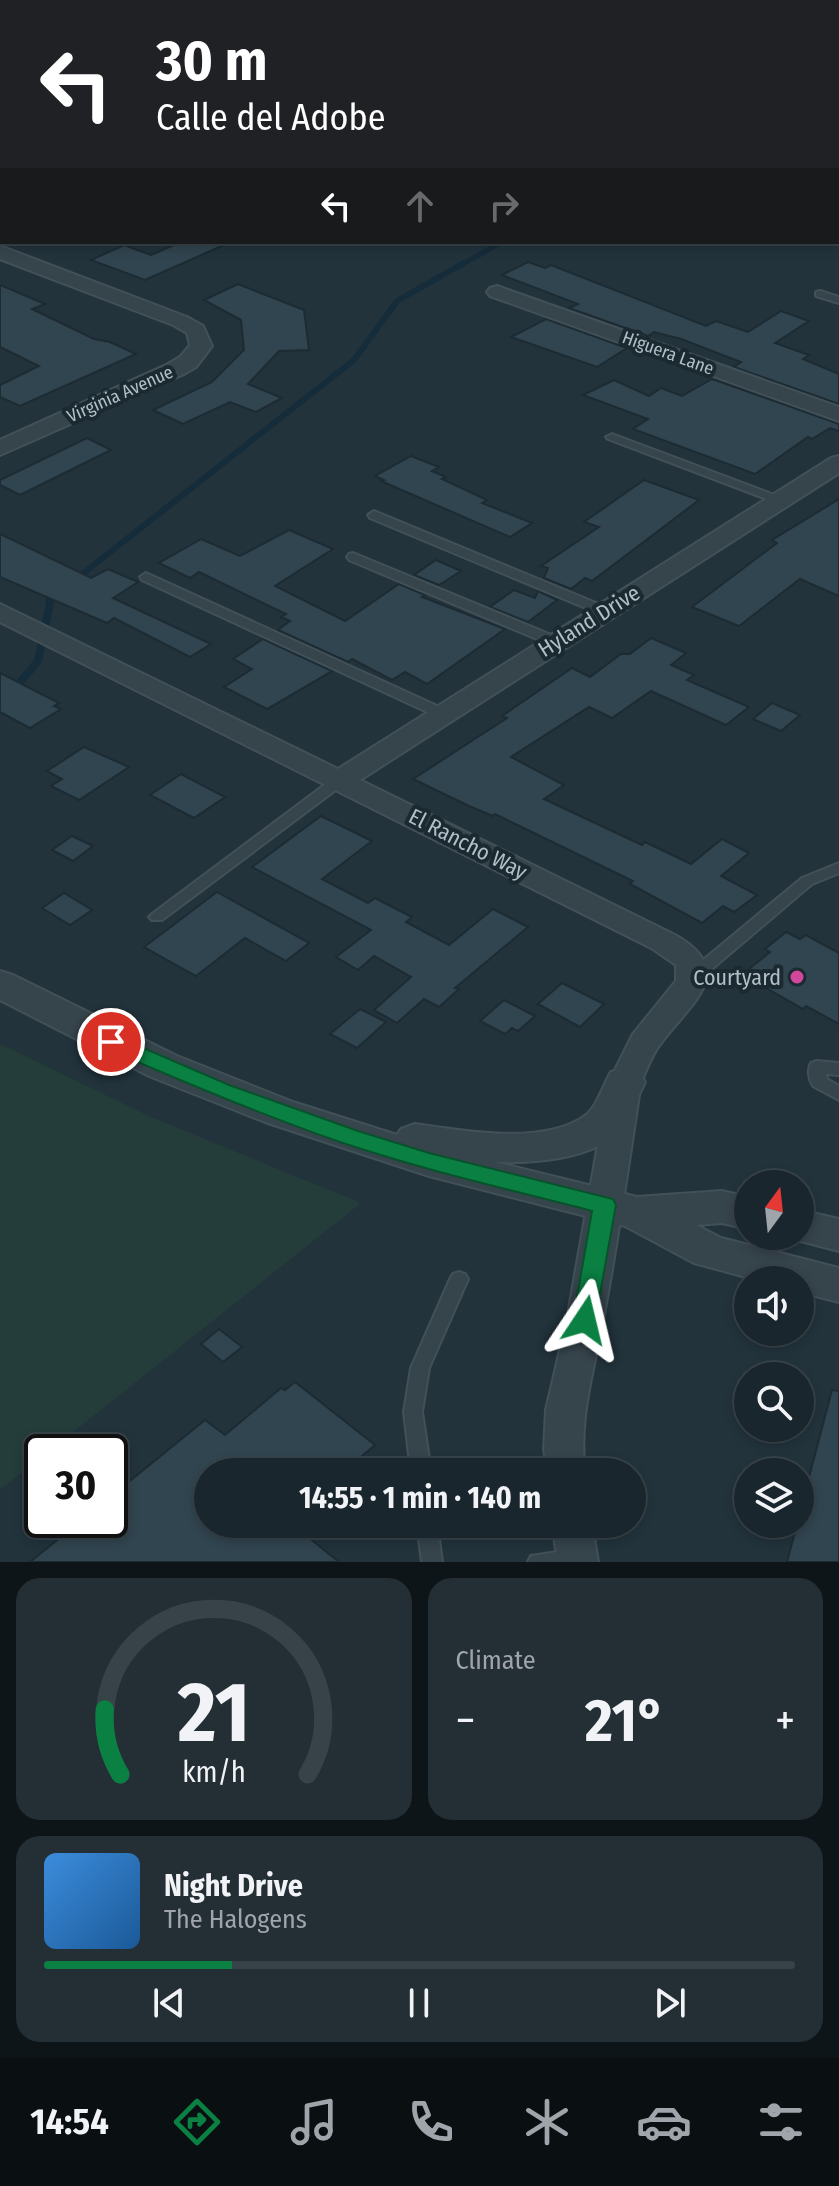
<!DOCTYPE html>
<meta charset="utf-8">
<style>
:root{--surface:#1a262d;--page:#232e35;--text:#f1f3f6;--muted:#9fa5aa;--line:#384349;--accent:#0b8043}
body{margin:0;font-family:"Fira Sans Condensed",sans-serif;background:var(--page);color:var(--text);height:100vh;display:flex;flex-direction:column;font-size:30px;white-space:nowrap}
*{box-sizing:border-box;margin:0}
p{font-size:26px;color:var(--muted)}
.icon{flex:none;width:44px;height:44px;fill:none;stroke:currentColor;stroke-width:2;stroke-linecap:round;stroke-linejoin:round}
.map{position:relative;height:1562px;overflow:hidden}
.side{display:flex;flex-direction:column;gap:16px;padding:16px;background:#0e1519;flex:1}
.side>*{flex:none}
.guide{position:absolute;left:0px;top:0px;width:840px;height:244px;box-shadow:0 4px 12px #0003,0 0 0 2px var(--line);background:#202124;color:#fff;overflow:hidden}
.needle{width:52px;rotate:15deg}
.controls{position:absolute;left:734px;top:1170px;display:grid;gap:16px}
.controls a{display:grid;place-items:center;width:80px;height:80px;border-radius:50%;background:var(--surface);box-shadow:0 4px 12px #0003,0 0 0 2px var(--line);font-size:40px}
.speed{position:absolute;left:24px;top:1434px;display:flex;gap:16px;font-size:40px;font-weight:700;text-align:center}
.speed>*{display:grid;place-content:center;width:104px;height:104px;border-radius:50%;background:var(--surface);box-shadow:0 4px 12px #0003,0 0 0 2px var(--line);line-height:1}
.speed .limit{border:4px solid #111;border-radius:12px;background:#fff;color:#111}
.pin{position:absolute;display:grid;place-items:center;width:68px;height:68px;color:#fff;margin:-34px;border:4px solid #fff;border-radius:50%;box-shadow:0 2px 8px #0007}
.me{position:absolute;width:88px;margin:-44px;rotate:10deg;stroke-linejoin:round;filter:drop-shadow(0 0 6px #0008)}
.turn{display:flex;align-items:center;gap:28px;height:168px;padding:0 24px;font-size:36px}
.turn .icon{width:104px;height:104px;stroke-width:2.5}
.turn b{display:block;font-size:56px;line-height:68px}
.lanes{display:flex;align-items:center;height:76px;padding:0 24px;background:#0003;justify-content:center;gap:40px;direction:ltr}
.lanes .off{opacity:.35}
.big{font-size:60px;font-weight:700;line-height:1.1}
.side .card{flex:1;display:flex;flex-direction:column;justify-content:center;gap:12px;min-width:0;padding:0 28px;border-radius:24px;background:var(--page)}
.side .dial{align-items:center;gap:0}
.dial svg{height:208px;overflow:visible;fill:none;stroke:var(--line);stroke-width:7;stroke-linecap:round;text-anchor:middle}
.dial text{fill:var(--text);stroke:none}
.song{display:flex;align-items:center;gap:24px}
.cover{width:96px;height:96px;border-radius:12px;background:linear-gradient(135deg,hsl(210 70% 55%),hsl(210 70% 35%))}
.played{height:8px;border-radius:4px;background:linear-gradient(90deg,var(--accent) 25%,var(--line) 25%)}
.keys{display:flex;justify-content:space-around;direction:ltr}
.heat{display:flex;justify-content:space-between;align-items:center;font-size:44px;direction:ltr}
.side .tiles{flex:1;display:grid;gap:16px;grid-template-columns:1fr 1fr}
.card:last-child{grid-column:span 2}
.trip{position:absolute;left:194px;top:1458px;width:452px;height:80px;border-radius:40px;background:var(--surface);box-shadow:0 4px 12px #0003,0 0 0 2px var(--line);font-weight:700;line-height:80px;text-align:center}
.dock{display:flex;height:128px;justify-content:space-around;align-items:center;background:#0a0f12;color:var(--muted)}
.dock .icon{width:56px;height:56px}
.dock .current{color:var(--accent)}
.dock b{font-size:36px;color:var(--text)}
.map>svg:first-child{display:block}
.green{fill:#243d3a}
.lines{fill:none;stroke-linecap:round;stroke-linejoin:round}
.stream-far2{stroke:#152c3a;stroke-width:5}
.stream-far1{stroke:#152c3a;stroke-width:6}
.stream{stroke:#152c3a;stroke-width:8}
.building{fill:#314550;stroke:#1d2b33;stroke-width:2}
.service-casing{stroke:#425058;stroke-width:4}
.minor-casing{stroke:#425058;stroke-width:4}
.tertiary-casing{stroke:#425058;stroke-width:4}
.service{fill:#36444c;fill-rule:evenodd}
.minor{fill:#36444c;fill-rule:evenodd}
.tertiary{fill:#36444c;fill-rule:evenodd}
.route{fill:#0b8043;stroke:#07532c;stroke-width:2}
.hotel-dot{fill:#d1479c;stroke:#1b2931;stroke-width:3}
.labels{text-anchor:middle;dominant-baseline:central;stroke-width:8;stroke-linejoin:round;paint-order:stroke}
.far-street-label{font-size:18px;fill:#b1bfc8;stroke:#1b2931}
.street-label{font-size:22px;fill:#b1bfc8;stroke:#1b2931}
.poi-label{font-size:22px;fill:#b1bfc8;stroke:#1b2931;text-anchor:end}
</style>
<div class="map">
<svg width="839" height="1562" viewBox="0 0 839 1562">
<rect width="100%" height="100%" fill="#22333c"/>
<!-- green -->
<polygon class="green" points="0,1044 151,1117 361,1203 48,1452 42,1452 42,1456 0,1490"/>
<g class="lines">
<!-- stream-far2 -->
<polyline class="stream-far2" points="461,265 502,242"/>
<!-- stream-far1 -->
<g class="stream-far1">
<polyline points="76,579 354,360 397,301 464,263"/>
<polyline points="49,600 59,592"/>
</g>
<!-- stream -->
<polyline class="stream" points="0,706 38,661 51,598"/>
</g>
<!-- building -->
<g class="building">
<polygon points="181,242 226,244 145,280 91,260 124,245 151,255"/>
<polygon points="528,262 545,268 551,265 706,326 716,321 748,332 781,311 809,321 775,343 809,355 803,359 839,374 839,404 734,367 741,362 681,339 654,332 648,336 569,308 578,304 502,275"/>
<polygon points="238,284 304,310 309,350 279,351 248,384 282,398 256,412 230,402 183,424 153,410 212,382 244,350 241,320 204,300"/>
<polygon points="0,285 45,304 32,309 94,339 110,342 136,354 20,406 0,397 0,385 39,366 0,347"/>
<polygon points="546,319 627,348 597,367 511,337"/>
<polygon points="712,379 839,424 839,431 830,428 812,439 808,437 755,474 633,429 648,419 583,395 614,380 649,396 661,388 682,396"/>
<polygon points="87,438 111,450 20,495 0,485 0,480"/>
<polygon points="411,456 439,467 432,471 446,477 442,479 487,500 482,503 532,523 510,537 381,481 384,480 375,476"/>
<polygon points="644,480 699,500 592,581 585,578 571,589 544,578 548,568 541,566 599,527 584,522"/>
<polygon points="839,499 839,596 800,579 739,626 692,607 777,543 772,540"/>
<polygon points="289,530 333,549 275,586 345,621 399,584 425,595 422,597 505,629 427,684 405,672 392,680 352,659 348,662 278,630 290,621 281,617 286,614 199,572 190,578 159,563 201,539 240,556"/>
<polygon points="0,534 91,578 108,569 138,582 113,598 211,644 190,657 114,618 107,623 0,577"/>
<polygon points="436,560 461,571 439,585 414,575"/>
<polygon points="514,590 535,598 538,591 557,600 528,622 490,607"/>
<polygon points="651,638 686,653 671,665 694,675 687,680 749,707 726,725 651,691 612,718 589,707 511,757 564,785 544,799 642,845 645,842 691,864 722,839 749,853 721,876 757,895 734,912 723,906 702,923 630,884 633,881 495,814 493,816 469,806 413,779 507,718 502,716 572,668 590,677 621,654 630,654"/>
<polygon points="263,639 332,671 267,709 224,687 252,669 233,659"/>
<polygon points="0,673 59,703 54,706 61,709 30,728 0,712"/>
<polygon points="772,703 800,715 781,731 753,719"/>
<polygon points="84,747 129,767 79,800 51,786 62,779 47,771"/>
<polygon points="181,774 225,797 194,818 150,795"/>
<polygon points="321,816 372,841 322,879 368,903 375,898 412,917 406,922 449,945 493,909 528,927 455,988 459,989 439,1007 424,999 397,1023 374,1010 411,977 374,956 358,970 336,957 371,930 252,867"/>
<polygon points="72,836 93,846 73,861 52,850"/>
<polygon points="217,892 309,943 286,961 245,938 196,976 144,947"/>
<polygon points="64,893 92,910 70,925 42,908"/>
<polygon points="786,932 800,939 806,935 839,953 839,1024 806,1006 803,1009 752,980 759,974 749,969 770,952 765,949"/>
<polygon points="562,983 604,1004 580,1027 538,1004"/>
<polygon points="504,1000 535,1016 518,1031 512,1028 505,1034 480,1021"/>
<polygon points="360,1009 386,1022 357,1048 330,1034"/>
<polygon points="219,1329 242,1347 223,1362 201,1344"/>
<polygon points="295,1382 375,1445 343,1472 208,1472 208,1524 292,1524 339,1562 30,1562 82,1520 110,1520 110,1497 205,1420 225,1435 281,1388 285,1390"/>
<polygon points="832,1390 839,1391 839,1562 787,1562 797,1524 800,1524 800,1511"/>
</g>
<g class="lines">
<!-- service casing -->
<g class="service-casing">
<g id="service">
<polygon points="820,291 839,297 839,303 816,296 816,292"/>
<polygon points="612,434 785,499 787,501 785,503 777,503 608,439 606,437"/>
<polygon points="374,511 608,608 610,611 604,615 600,614 370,518 368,515"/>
<polygon points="353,553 561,639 562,642 556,646 551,645 349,560 347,557 349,554"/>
<polygon points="146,573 448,711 450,714 443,718 438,717 142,580 140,577"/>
<polygon points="340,776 347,780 345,783 162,920 152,920 149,917 152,914 335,777"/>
<polygon points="839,863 839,873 812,884 700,979 690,979 687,975 690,971 802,878"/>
<path d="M 817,1061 L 839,1063 L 839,1075 L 826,1074 L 827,1079 L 839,1086 L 839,1100 L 813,1086 C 809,1080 807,1069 811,1063 Z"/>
<polygon points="459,1272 465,1274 468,1279 429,1368 422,1412 431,1472 411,1472 404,1412 411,1368 450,1279 453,1274"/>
<polygon points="417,1524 437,1524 442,1562 422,1562"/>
<polygon points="577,1549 584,1552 587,1558 585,1562 528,1562 531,1556"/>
</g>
</g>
<!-- minor casing -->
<g class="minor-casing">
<g id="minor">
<polygon points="416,0 436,0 438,2 418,2"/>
<polygon points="839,61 839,72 838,72 838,61"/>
<rect x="0" y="115" width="2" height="10"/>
<polygon points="839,124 839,135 838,135 838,124"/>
<polygon points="0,246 187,317 203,326 212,346 196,367 182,375 0,455 0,440 166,365 180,357 190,345 187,333 173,325 0,259"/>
<polygon points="497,286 839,407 839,421 490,296 487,292 490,288"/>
<path d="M 839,456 L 839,473 L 360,780 L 675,935 C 739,971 691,1003 661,1043 C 652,1054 647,1069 641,1082 C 629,1161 618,1241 603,1320 C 594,1371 578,1419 585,1472 L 547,1472 L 544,1449 L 546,1410 L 567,1320 L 609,1082 L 633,1034 L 676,981 L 676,965 L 653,949 L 0,622 L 0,604 L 338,769 L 831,458 Z"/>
<polygon points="552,1524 592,1524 598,1562 558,1562"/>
</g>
</g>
<!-- tertiary casing -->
<g class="tertiary-casing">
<g id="tertiary">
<path d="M 0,971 L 13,975 L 177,1056 L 293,1102 L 397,1135 L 401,1129 L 415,1124 C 463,1131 545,1146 586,1115 C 598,1105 603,1085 611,1072 L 625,1068 L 639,1072 L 645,1082 C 637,1099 630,1117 618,1131 C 594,1160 530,1163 495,1162 L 637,1197 L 722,1191 L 748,1197 L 748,1229 L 722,1223 L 696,1225 L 721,1238 L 839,1268 L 839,1302 L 800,1292 L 800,1280 L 757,1280 L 709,1267 L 694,1263 L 625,1226 L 429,1176 L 265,1122 L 149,1076 L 0,1000 Z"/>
<polygon points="800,1210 839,1219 839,1251 785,1237 800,1236"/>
</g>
</g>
<!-- service -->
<use href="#service" class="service"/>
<!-- minor -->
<use href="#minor" class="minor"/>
<!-- tertiary -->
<use href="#tertiary" class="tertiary"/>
</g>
<!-- route -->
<path class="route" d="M 111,1034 L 229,1085 L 358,1131 L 429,1153 L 613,1199 L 616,1205 L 594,1327 L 585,1330 L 577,1327 L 573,1320 L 592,1211 C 508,1189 423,1170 340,1142 C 259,1114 181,1081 103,1047 L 100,1042 L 103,1037 Z"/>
<!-- markers -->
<circle class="hotel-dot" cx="797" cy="977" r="8"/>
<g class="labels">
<!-- far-street labels -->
<g class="far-street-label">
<text transform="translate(668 353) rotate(20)">Higuera Lane</text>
<text transform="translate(120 394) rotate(-24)">Virginia Avenue</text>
</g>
<!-- street labels -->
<g class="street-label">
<text transform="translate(589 621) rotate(-32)">Hyland Drive</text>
<text transform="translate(468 844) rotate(27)">El Rancho Way</text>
</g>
<!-- poi labels -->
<g class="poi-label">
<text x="781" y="977">Courtyard</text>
</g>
</g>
</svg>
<div class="controls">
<a><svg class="needle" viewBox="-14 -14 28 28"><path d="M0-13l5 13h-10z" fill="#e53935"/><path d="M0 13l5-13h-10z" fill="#9fa5aa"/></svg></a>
<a><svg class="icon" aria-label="sound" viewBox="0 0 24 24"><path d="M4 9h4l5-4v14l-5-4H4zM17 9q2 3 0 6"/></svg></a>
<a><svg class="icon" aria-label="search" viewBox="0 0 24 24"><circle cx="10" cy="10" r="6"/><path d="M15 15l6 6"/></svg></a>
<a><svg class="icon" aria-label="layers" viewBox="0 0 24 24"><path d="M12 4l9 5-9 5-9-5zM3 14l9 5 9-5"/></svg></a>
</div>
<div class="speed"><div class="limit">30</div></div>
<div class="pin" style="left:111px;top:1042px;background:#d93025"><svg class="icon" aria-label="arrive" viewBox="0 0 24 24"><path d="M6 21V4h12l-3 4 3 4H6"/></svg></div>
<svg class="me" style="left:585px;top:1320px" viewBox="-20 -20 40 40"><path d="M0-17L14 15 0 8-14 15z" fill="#0b8043" stroke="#fff" stroke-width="4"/></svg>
<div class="trip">14:55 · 1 min · 140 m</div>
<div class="guide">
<div class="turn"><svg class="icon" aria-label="left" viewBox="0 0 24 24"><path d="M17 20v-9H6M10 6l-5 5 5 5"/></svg><div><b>30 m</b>Calle del Adobe</div></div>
<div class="lanes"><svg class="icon" aria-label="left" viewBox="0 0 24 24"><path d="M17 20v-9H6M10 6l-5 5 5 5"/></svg><svg class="icon off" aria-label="ahead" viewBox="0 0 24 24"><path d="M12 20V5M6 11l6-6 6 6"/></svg><svg class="icon off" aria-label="right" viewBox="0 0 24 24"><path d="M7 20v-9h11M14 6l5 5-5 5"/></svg></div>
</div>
</div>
<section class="side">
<div class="tiles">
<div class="card dial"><svg viewBox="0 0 100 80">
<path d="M14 69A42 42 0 1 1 86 69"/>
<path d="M14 69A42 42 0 0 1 8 44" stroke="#0b8043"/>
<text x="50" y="56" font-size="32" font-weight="700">21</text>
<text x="50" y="72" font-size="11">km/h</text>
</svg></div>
<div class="card"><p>Climate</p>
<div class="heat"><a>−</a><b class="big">21°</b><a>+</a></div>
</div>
<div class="card">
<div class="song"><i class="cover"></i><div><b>Night Drive</b><p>The Halogens</p></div></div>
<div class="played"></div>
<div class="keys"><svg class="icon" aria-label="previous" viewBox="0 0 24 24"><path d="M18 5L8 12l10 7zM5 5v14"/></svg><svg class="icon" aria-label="pause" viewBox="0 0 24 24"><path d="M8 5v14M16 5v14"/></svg><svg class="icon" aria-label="next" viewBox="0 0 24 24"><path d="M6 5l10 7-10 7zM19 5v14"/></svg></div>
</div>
</div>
</section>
<nav class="dock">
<b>14:54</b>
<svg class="icon current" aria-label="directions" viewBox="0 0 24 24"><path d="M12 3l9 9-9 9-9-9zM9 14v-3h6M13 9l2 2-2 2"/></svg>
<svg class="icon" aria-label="music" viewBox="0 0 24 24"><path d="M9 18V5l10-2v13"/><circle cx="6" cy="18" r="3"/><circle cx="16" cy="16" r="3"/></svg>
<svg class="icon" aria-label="phone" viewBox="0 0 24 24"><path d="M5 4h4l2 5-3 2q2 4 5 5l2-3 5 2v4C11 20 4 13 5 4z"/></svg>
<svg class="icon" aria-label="climate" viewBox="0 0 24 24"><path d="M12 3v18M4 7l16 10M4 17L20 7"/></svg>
<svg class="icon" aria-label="car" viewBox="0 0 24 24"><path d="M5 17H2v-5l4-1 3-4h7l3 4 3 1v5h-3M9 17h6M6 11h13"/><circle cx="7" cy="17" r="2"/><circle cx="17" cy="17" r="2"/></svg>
<svg class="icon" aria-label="filters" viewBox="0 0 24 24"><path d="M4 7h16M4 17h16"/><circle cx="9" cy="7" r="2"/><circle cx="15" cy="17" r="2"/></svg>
</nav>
